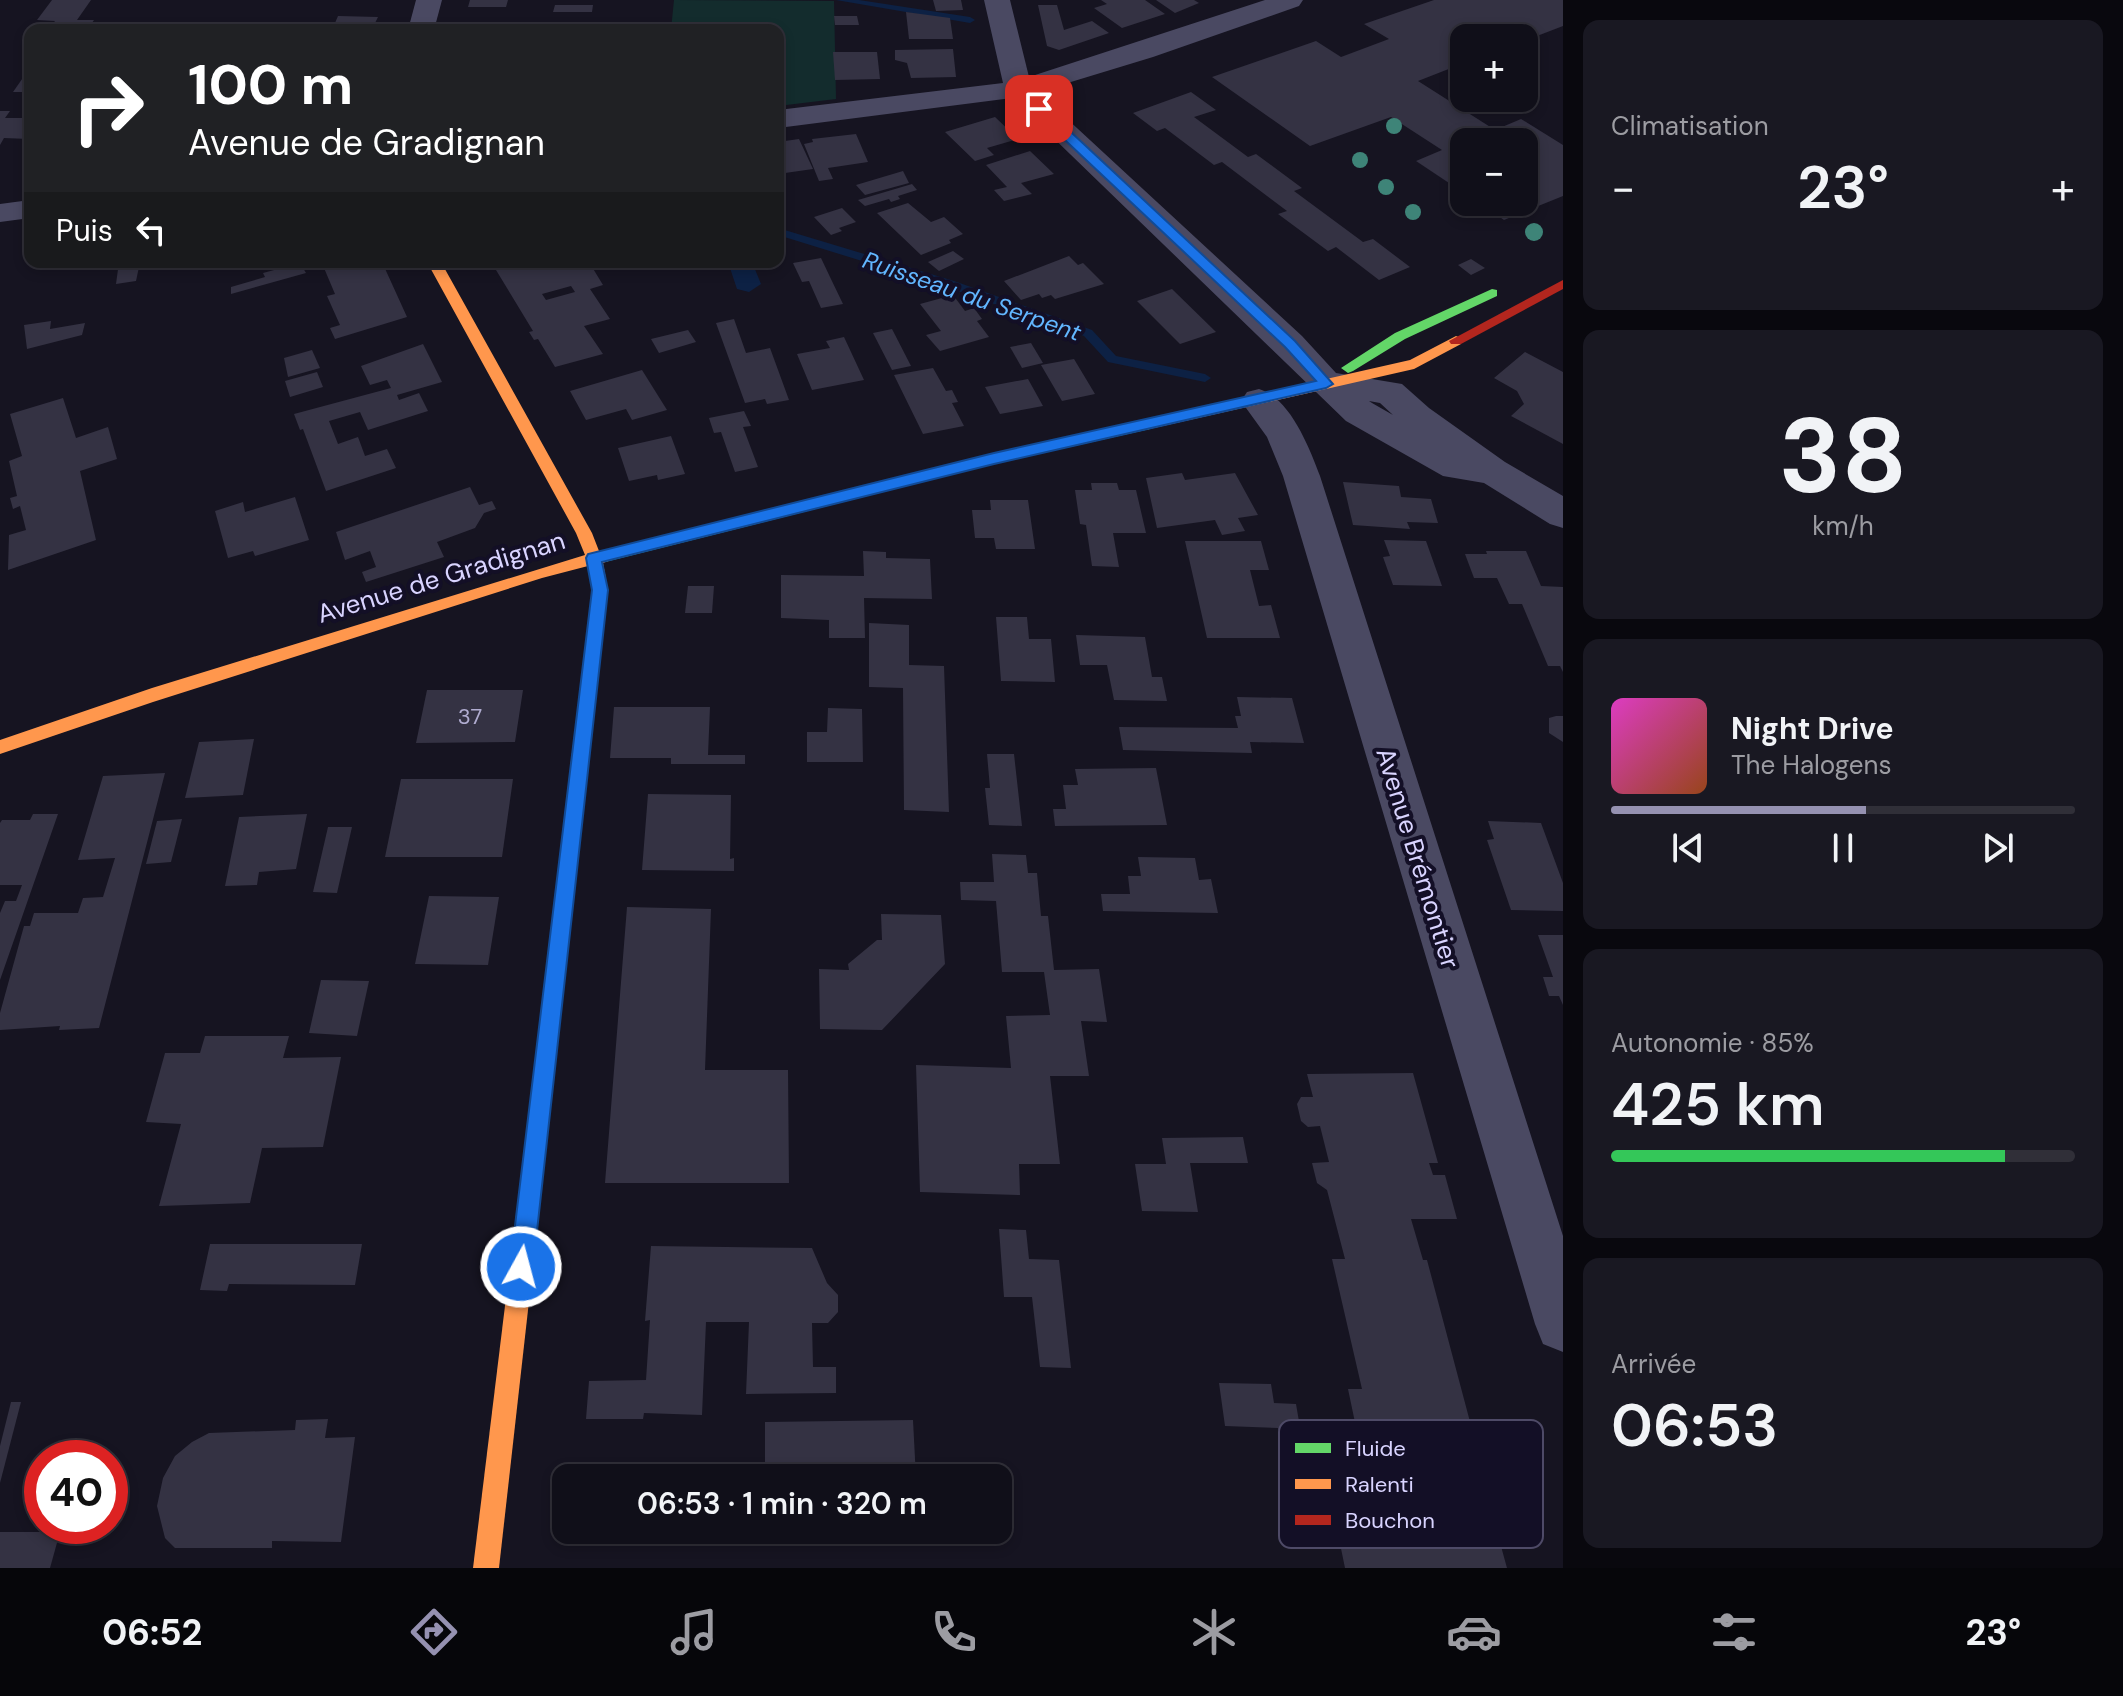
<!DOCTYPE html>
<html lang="fr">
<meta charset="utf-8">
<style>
:root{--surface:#100f19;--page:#191822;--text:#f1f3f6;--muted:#9c9ca2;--line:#302f38;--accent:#9591b1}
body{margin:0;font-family:"DM Sans",sans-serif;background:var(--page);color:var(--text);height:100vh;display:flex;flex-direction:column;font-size:30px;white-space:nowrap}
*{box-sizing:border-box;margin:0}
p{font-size:26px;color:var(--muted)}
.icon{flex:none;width:44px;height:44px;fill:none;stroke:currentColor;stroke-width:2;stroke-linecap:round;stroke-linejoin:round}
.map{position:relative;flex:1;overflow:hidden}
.panel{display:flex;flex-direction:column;gap:20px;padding:20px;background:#09080e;width:560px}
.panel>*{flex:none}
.guide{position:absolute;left:24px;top:24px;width:760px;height:244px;border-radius:16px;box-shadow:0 4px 12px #0003,0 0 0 2px var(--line);background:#202124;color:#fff;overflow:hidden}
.tools{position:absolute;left:1450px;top:24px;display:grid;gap:16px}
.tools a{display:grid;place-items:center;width:88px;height:88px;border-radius:16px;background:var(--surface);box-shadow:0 4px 12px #0003,0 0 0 2px var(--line);font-size:40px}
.speed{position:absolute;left:24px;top:1440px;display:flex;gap:16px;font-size:40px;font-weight:700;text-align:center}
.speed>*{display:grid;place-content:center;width:104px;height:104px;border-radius:50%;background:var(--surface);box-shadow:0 4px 12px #0003,0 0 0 2px var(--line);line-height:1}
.speed .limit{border:12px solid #d22;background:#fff;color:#111}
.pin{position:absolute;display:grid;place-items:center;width:68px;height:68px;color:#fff;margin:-34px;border-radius:16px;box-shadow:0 4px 12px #0006}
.me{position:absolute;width:88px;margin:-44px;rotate:7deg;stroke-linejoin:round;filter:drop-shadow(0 0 6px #0008)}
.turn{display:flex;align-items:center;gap:28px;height:168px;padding:0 32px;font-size:36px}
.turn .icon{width:104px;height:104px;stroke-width:2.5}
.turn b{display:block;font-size:56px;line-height:68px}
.then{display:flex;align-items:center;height:76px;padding:0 32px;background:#0003;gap:16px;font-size:30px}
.big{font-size:60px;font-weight:600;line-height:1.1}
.panel .card{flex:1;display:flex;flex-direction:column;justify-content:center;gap:12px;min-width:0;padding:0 28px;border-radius:16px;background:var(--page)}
.panel .dial{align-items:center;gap:0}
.dial b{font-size:104px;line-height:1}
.song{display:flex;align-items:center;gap:24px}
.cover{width:96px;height:96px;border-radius:12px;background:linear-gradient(135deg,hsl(310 70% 55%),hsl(20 70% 35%))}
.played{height:8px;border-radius:4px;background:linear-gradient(90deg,var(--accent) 55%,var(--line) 55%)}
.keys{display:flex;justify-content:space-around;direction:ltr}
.heat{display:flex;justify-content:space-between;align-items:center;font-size:44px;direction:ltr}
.charge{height:12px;border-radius:6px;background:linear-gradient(90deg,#34c759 85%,var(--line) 0)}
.trip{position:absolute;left:552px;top:1464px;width:460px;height:80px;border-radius:16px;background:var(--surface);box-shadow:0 4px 12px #0003,0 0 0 2px var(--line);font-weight:600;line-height:80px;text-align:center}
.tabs{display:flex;height:128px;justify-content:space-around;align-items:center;background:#06060a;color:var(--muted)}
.tabs .icon{width:56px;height:56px}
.tabs .active{color:var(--accent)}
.tabs b{font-size:36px;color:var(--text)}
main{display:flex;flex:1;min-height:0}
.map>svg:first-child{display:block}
.green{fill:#132c2d}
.water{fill:#0d2144}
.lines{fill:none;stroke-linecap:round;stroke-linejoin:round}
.stream{fill:#0d2144;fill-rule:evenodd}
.building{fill:#343243;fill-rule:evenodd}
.street{fill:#4a4962;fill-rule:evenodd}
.fast{fill:#63d668;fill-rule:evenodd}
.slow{fill:#ff974d;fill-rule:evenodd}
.jam{fill:#b3261e;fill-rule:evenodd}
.tree{fill:#3e8478}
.route{fill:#1a73e8;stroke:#114b97;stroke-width:2}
.labels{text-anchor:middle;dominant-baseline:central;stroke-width:8;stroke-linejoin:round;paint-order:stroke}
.number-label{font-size:22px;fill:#b0acd0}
.far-water-label{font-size:24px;font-style:italic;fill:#62b6ff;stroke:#130f26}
.street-label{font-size:26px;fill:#d9d4ff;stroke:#130f26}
.key{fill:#130f26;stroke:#4e4a67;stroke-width:2}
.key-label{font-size:22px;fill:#d9d4ff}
</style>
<main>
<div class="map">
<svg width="1563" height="1568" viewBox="0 0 1563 1568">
<rect width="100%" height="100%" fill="#161421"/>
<!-- green -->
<polygon class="green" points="674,0 834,1 836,99 778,106 778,30 671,30"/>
<!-- water -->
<polygon class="water" points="728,262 752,262 761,284 749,292 737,289"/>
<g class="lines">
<!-- stream -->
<g class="stream">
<polygon points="836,0 859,0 970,17 975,20 970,23"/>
<polygon points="778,228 954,281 1092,330 1116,356 1205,374 1211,378 1205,382 1108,362 1084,336 946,287 778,235"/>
</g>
</g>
<!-- building -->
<g class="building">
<polygon points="52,0 91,0 77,20 94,20 87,30 48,30 55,21 37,20"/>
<polygon points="470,0 508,0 506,7 468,7"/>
<polygon points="933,0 961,0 963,10 936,11"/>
<polygon points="1101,0 1145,0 1165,14 1122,28 1094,8 1107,4"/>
<polygon points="1156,0 1194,0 1199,3 1175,13"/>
<polygon points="1434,0 1563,0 1563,26 1524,41 1524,38 1464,38 1464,63 1418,81 1495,130 1521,119 1563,145 1563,196 1504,220 1478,202 1524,202 1524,142 1464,142 1464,193 1416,161 1442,150 1391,117 1310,146 1212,77 1316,41 1341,57 1389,39 1364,24"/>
<polygon points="555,5 593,5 592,12 553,12"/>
<polygon points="1038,5 1057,5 1064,30 1092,21 1109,33 1059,50 1047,46"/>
<polygon points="906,12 950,18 953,39 909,39"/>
<polygon points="338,16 378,17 375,23 383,23 380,30 332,30"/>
<polygon points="834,16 857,16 859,25 835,25"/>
<polygon points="464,23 527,23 525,30 462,30"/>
<polygon points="953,49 956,77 911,78 907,63 895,60 895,50"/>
<polygon points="833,52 877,52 880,79 835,80"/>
<polygon points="27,72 30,72 30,92 13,92"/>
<polygon points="1191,92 1216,110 1194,117 1248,157 1256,154 1302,188 1294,191 1363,242 1373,239 1410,267 1379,280 1336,247 1328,251 1278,214 1287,211 1222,162 1214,165 1165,128 1157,131 1133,113"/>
<polygon points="0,111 10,111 5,118 30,118 29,139 4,138 0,145"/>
<polygon points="995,117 1018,139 987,148 994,155 975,161 945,132"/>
<polygon points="856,134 868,162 828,168 833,179 819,181 804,144 813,142 812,139"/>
<polygon points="799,139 813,169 778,174 778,142"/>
<polygon points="1030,151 1054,174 1021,183 1032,194 1004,201 994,190 1007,187 986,165"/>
<polygon points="903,171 909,183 865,195 856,185"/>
<polygon points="912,184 917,190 898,196 900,199 891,202 889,199 865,206 858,200"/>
<polygon points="908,203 931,222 944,217 963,234 949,240 951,243 921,255 877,213"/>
<polygon points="842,208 856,222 839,228 842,231 831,235 814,217"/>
<polygon points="953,251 964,259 939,271 928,262"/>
<polygon points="1069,256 1078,265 1083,263 1104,284 1055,299 1051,295 1042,298 1039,294 1021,300 1004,281"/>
<polygon points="821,258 830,277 843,304 821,308 809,281 802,282 793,263"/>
<polygon points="1471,259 1485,268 1471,275 1458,265"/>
<polygon points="119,262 159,262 159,264 139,267 136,281 116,284"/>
<polygon points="336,262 382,262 407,317 335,339 330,328 340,325 327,296 335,294 324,268 337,264"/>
<path d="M 525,262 L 589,262 L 603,285 L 590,289 L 610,319 L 584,326 L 603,354 L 555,367 L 538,339 L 534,340 L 529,332 L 533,331 L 496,270 ZM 571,286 L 575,292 L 546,300 L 542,294 Z"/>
<polygon points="300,263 306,273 231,294 231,287 265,277 263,273"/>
<polygon points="1172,289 1216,332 1180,344 1137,301"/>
<polygon points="953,295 965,311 974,308 982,319 977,321 989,337 940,351 926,335 941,331 920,304"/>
<polygon points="734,319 746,353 770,348 789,400 767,404 765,399 745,403 716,323"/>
<polygon points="51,321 50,329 85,323 82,335 27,349 24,325"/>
<polygon points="892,329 911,366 892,370 873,333"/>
<polygon points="688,330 696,342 659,353 651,339"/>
<polygon points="844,337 864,380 812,390 797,354 830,348 826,341"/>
<polygon points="1031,343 1043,363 1022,368 1010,347"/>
<polygon points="423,344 442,382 397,395 399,400 419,393 428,411 368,430 360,412 329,421 338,444 358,437 365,456 387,449 396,468 326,491 303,429 300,430 294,414 391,388 387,380 370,385 361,366"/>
<polygon points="312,350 320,368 288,377 284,358"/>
<polygon points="1525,352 1563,372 1563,444 1511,416 1524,404 1517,391 1494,378"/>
<polygon points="1074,359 1095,394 1062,401 1041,365"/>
<polygon points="933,368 946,391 952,390 958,402 952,403 964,426 923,434 894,375"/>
<polygon points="642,370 667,410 632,420 626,409 586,420 570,391"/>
<polygon points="317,372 323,387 290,397 285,381"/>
<polygon points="1028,379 1043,406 1000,414 985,387"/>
<polygon points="63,398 76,438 108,427 117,459 80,471 96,540 8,570 9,535 26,530 20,506 13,509 10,498 17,496 9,461 22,456 10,414"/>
<polygon points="744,411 751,426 743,427 758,467 735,472 721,432 714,433 709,418"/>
<polygon points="671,436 685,474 658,480 657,475 629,481 618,448"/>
<polygon points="1182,473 1185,480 1235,473 1258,515 1238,518 1245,531 1222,535 1215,520 1157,528 1146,478"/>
<polygon points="1343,482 1399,486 1401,497 1431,499 1438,523 1407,522 1410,529 1353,525"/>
<polygon points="1091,483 1117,483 1119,490 1136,490 1146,533 1113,533 1119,567 1092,566 1086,525 1080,524 1075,490 1092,490"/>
<polygon points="470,487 479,505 492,501 496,509 484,513 475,528 437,542 444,557 366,582 362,572 376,567 370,551 345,560 336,532"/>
<polygon points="295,497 309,540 255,556 253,551 228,558 215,511 243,502 245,512"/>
<polygon points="990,500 1028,500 1035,549 996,549 994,538 975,538 972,510 991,510"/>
<polygon points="1384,540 1426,541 1442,586 1393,585 1383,557 1390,556"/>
<polygon points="1185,541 1261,541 1269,570 1250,570 1259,606 1271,605 1280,638 1207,638"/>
<polygon points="863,551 886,552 886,558 930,559 932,599 864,598 865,638 829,638 829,620 781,618 781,575 864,576"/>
<polygon points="1486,551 1526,551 1541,586 1563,587 1563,672 1560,666 1548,666 1522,604 1509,604 1497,578 1474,578 1465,554 1487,554"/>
<polygon points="688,586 714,586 712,613 685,613"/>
<polygon points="996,617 1027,617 1029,639 1051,639 1055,682 1001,681"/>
<polygon points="869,623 909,625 909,665 944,666 949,812 904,810 903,688 869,687"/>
<polygon points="1076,635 1145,637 1152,677 1162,677 1167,701 1114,700 1107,665 1080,665"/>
<polygon points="427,690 523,690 515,742 416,743"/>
<polygon points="1237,697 1292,698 1304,743 1250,742 1252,753 1123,750 1119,727 1238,728 1235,716 1241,716"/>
<polygon points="614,707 710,707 708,755 745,755 745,764 671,764 671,758 610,758"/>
<polygon points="828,708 862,709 863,762 807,762 807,732 827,732"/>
<polygon points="1556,716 1563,716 1563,742 1549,733 1549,718"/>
<polygon points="254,739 243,795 185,798 199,742"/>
<polygon points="987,754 1014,754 1022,826 989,825 985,788 990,788"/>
<polygon points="1156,768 1167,825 1055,826 1053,809 1066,809 1063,785 1078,785 1075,769"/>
<polygon points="165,773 99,1028 59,1030 60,1026 0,1030 0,1013 24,926 30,926 34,913 78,913 83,898 103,897 115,858 78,860 103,776"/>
<polygon points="401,779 513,779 502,857 385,857"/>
<polygon points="648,794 731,795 730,859 734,858 734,871 642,870"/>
<polygon points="33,814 58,814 0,980 0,913 5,901 16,901 22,885 0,885 0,823 2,820 30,820"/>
<polygon points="307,814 296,869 259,872 257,885 225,886 239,817"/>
<polygon points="182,819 171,862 146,864 157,821"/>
<polygon points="1488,821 1541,823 1563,883 1563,911 1511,910 1487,840 1494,839"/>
<polygon points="328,827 352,827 337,893 313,892"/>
<polygon points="992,854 1026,855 1028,873 1037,873 1041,916 1048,916 1054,970 1099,969 1107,1022 1081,1021 1089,1076 1050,1076 1060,1164 1019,1164 1020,1195 920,1192 916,1065 1011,1068 1006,1016 1050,1015 1044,972 1002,972 996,901 961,900 960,882 994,882"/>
<polygon points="1138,857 1195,858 1199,880 1211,879 1218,913 1103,911 1101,894 1130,894 1128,876 1141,876"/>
<polygon points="429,896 499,897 488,965 415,964"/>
<polygon points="627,907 711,909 705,1070 788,1070 789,1183 605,1183"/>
<polygon points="881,914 941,915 945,964 882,1030 820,1029 819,969 849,970 848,964 877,940 882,940"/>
<polygon points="1538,935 1563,935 1563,1005 1559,996 1549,996 1543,977 1553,977"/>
<polygon points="321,980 369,981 357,1036 309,1033"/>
<polygon points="205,1036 289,1036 283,1058 341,1057 323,1147 262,1148 250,1203 159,1206 181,1124 146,1122 165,1053 200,1053"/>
<polygon points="1413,1073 1438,1163 1429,1163 1433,1175 1445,1175 1457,1219 1411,1219 1423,1260 1427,1260 1473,1433 1357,1432 1348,1389 1362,1389 1332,1259 1345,1259 1327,1190 1317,1183 1312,1163 1329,1162 1320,1126 1308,1127 1301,1121 1297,1104 1301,1097 1313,1097 1307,1074"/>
<polygon points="1243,1137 1248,1163 1190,1163 1198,1212 1142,1211 1135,1164 1166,1164 1162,1138"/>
<polygon points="999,1229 1026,1230 1029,1259 1059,1260 1071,1368 1040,1367 1032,1297 1004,1297"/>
<polygon points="210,1244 362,1244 355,1285 229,1284 227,1291 200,1290"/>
<polygon points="651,1246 812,1248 827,1283 838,1295 838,1312 828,1323 812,1323 813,1367 836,1367 836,1393 746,1394 749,1322 706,1322 702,1415 644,1413 643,1419 586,1419 589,1381 646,1380 650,1320 645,1321"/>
<polygon points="1219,1383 1271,1384 1274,1403 1296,1404 1301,1433 1279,1432 1278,1428 1225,1426"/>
<polygon points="11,1402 21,1402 0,1483 0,1446"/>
<polygon points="328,1419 325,1438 355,1437 341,1542 272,1541 272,1548 175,1548 165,1538 157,1506 163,1478 175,1456 192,1442 209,1433 295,1430 296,1420"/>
<polygon points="913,1420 916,1478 765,1478 765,1422"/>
<polygon points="1327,1477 1482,1477 1507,1568 1345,1568 1337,1529 1315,1510 1312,1496 1316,1486"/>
<polygon points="754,1530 898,1530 898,1540 754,1541"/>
<polygon points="0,1532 60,1532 50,1568 0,1568"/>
</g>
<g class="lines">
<!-- street -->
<g class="street">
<polygon points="416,0 442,0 434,30 408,30"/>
<path d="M 984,0 L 1010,0 L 1029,77 L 1265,0 L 1303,0 L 1299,6 L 1153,57 L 1038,92 L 1302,336 L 1336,373 L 1402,384 L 1429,408 L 1505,462 L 1563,496 L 1563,528 L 1550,524 L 1484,483 L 1443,476 L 1346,421 L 1012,98 L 778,128 L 778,110 L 1003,83 ZM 1369,401 L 1380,403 L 1393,415 L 1372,403 Z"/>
<polygon points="30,200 30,218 0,222 0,204"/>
<path d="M 1259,389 C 1290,398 1309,447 1320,476 L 1563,1236 L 1563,1352 L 1543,1344 L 1535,1324 L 1283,476 L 1267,437 L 1241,401 L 1247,392 Z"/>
</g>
<!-- fast -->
<g class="fast">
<polygon points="1492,289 1497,290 1497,296 1405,339 1353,371 1348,373 1341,368 1395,333"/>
<polygon points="1145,420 1150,421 1150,429 994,464 605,562 597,556 605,550 994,454"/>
</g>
<!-- slow -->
<g class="slow">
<polygon points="427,262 441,262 592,533 599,551 611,552 613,556 611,560 603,563 608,590 585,774 573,774 570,769 592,590 588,566 542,578 153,702 0,754 0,740 152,688 585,555 576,533"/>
<polygon points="1456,336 1461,338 1461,344 1414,369 1145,430 1138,425 1145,420 1410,360"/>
<polygon points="535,1139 543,1142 546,1150 499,1568 473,1568 524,1150 527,1142"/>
</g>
<!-- jam -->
<g class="jam">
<polygon points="1563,280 1563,289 1461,344 1451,344 1449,341"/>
<polygon points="579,761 585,764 588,769 546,1150 543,1158 535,1161 527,1158 524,1150 570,769 573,764"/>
</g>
</g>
<!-- trees -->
<g class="tree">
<circle cx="1394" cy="126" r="8"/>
<circle cx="1360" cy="160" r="8"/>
<circle cx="1386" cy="187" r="8"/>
<circle cx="1413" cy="212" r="8"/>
<circle cx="1534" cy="232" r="9"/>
</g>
<!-- route -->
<polygon class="route" points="1034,106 1043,106 1295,341 1333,384 1326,388 994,464 602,562 608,590 533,1267 529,1275 521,1278 513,1275 510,1267 592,590 586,558 588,554 994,453 1316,381 1285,347 1034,111"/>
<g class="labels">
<!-- number labels -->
<g class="number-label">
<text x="470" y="716">37</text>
</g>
<!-- far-water labels -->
<g class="far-water-label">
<text transform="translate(972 296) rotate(19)">Ruisseau du Serpent</text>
</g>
<!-- street labels -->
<g class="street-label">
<text transform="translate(441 577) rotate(-17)">Avenue de Gradignan</text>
<text transform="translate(1418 858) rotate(73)">Avenue Brémontier</text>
</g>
</g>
<!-- legend -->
<rect x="1279" y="1420" width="264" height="128" rx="12" class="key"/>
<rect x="1295" y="1443" width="36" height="10" fill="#63d668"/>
<rect x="1295" y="1479" width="36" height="10" fill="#ff974d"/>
<rect x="1295" y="1515" width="36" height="10" fill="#b3261e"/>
<g class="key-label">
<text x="1345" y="1456">Fluide</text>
<text x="1345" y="1492">Ralenti</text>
<text x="1345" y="1528">Bouchon</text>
</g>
</svg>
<div class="tools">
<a>+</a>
<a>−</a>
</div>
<div class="speed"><div class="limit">40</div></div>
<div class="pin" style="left:1039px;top:109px;background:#d93025"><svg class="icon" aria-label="arrive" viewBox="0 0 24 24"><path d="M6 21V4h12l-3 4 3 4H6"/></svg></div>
<svg class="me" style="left:521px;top:1267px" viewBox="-20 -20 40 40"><circle r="17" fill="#1a73e8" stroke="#fff" stroke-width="3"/><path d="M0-11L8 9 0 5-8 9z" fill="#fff"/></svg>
<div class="trip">06:53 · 1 min · 320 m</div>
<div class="guide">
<div class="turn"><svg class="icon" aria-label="right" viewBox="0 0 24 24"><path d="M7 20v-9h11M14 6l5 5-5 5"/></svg><div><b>100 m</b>Avenue de Gradignan</div></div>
<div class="then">Puis<svg class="icon" aria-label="left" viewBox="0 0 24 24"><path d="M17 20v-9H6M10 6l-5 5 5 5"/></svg></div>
</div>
</div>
<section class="panel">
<div class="card"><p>Climatisation</p>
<div class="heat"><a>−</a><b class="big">23°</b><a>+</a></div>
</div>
<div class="card dial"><b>38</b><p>km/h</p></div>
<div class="card">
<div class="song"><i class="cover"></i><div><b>Night Drive</b><p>The Halogens</p></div></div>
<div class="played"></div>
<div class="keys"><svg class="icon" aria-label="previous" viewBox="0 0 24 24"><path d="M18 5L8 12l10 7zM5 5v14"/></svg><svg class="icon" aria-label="pause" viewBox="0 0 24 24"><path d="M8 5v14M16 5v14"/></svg><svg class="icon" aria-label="next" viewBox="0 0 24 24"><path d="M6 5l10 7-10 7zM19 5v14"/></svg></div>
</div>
<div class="card"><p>Autonomie · 85%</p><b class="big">425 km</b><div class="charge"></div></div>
<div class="card"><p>Arrivée</p><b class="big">06:53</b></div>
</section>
</main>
<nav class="tabs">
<b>06:52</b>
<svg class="icon active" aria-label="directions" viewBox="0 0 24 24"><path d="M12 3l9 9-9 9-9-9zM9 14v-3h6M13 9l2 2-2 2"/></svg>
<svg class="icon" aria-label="music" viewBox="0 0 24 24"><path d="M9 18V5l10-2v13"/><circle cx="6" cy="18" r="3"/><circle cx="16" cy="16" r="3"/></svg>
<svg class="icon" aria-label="phone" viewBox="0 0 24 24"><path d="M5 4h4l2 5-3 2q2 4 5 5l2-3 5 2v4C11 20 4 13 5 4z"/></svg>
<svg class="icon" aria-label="climate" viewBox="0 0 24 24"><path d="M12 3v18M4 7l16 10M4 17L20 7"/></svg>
<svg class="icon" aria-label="car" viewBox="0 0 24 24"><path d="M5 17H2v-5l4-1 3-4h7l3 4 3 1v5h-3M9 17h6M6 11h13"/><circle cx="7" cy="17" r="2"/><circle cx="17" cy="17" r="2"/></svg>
<svg class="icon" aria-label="filters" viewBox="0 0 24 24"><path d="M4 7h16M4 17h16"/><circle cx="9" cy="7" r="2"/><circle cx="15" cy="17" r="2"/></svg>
<b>23°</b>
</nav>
